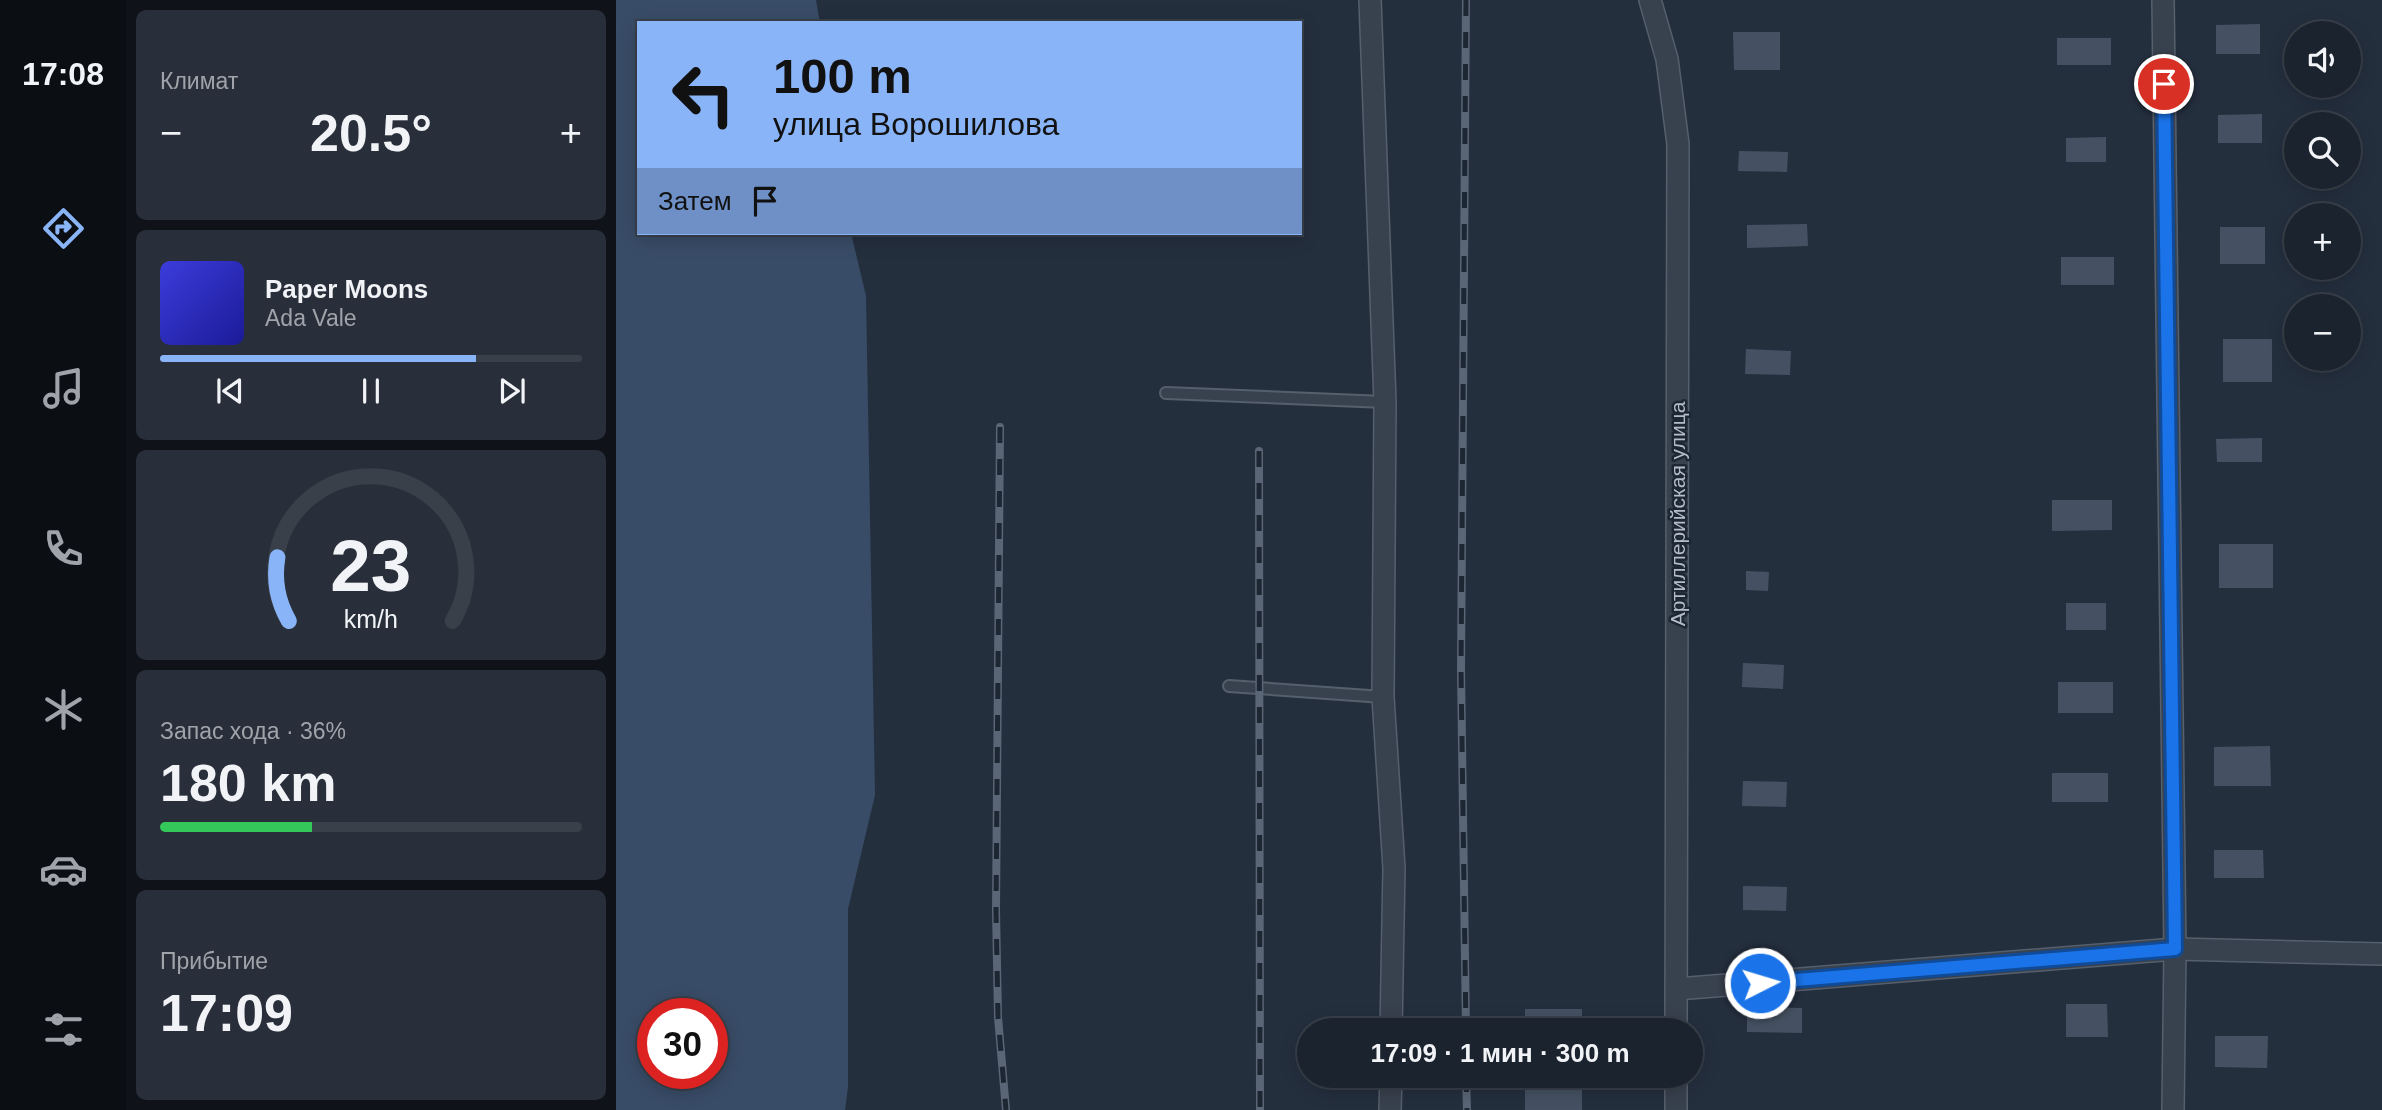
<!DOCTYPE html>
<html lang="ru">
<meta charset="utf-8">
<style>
:root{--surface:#1b232e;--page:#282f3a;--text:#f1f3f6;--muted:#a0a4aa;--line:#39404a;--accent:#8ab4f8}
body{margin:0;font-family:Helvetica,sans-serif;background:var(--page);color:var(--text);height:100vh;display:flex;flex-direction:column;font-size:26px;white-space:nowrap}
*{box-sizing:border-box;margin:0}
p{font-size:23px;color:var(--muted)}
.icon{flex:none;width:38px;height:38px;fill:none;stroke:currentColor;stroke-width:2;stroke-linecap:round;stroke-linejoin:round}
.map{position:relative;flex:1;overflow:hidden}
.sheet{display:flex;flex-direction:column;gap:10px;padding:10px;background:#0f1319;width:490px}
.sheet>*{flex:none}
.guide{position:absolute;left:21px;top:21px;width:665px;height:214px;border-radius:0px;box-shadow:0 4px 18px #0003,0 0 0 2px var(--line);background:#8ab4f8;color:#111;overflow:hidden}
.buttons{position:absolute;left:1668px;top:21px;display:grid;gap:14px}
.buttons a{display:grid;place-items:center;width:77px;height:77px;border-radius:50%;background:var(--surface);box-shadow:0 4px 18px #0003,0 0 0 2px var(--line);font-size:35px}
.speed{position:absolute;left:21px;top:998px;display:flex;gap:14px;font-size:35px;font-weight:700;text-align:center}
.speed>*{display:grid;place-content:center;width:91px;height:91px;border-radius:50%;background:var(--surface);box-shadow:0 4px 18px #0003,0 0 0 2px var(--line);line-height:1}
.speed .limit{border:10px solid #d22;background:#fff;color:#111}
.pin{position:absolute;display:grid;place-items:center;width:60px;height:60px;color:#fff;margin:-30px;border:4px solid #fff;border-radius:50%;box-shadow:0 2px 7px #0007}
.me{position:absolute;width:77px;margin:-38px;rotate:85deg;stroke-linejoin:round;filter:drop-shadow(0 0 5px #0008)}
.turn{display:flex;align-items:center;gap:24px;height:147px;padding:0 21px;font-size:32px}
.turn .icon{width:91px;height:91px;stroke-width:2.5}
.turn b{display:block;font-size:49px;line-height:60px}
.then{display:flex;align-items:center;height:66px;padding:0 21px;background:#0003;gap:14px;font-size:26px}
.big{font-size:52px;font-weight:600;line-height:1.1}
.sheet .card{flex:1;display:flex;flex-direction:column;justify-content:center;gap:10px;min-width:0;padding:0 24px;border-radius:10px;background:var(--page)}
.sheet .dial{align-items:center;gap:0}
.dial svg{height:182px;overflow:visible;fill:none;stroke:var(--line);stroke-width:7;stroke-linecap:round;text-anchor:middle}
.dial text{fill:var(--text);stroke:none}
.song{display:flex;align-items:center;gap:21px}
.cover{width:84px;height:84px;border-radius:10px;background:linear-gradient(135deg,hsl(240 70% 55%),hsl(240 70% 35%))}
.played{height:7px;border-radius:4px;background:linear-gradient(90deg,var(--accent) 75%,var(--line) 75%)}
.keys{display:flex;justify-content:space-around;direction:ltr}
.heat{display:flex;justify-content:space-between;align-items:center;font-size:38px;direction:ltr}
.charge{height:10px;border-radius:5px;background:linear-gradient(90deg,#34c759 36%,var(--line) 0)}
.trip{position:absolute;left:681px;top:1018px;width:406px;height:70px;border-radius:35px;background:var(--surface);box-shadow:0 4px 18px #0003,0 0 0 2px var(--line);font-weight:600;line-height:70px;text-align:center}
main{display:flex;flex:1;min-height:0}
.menu{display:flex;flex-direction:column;width:126px;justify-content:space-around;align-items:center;background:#0b0e12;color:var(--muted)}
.menu .icon{width:49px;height:49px}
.menu .active{color:var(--accent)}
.menu b{font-size:32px;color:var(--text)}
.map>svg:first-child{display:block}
.water{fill:#394c67;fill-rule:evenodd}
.building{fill:#455162}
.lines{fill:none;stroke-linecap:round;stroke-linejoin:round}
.service-casing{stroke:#565f6c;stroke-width:14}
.minor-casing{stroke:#565f6c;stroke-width:24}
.service{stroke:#38414e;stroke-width:10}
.minor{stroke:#38414e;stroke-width:21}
.rail-casing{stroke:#5a6575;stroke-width:8}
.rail{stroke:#1d2633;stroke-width:5;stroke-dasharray:16;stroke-linecap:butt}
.route-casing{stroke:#114b97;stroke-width:18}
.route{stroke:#1a73e8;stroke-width:12}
.labels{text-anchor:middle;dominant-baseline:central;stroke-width:5;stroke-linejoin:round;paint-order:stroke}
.street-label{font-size:21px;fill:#b4bcc9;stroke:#1d2633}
</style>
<main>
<nav class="menu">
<b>17:08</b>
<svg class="icon active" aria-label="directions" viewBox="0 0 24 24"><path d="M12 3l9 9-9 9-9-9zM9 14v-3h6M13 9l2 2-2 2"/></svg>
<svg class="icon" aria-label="music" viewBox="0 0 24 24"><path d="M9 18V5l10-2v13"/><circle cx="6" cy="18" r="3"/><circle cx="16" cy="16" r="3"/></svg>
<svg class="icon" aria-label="phone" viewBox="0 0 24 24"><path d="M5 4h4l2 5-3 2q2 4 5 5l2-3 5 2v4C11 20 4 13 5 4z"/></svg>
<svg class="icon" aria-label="climate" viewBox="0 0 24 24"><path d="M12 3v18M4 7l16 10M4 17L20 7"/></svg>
<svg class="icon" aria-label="car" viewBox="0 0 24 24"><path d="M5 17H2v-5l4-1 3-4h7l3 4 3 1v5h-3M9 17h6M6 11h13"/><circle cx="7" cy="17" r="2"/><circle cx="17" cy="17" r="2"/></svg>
<svg class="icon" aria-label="filters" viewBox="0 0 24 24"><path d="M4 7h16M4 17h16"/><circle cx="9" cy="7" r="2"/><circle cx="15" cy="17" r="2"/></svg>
</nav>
<section class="sheet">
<div class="card"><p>Климат</p>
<div class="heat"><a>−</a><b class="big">20.5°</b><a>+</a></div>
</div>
<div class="card">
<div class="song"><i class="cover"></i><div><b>Paper Moons</b><p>Ada Vale</p></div></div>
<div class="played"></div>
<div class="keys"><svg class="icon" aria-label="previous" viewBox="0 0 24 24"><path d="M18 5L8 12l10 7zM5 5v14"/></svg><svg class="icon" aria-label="pause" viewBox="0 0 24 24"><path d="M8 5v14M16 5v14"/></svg><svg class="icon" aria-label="next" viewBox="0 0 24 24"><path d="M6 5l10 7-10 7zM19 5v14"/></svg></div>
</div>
<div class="card dial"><svg viewBox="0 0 100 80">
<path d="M14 69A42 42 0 1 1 86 69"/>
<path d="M14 69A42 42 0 0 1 9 41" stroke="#8ab4f8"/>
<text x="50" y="56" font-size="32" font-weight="700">23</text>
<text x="50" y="72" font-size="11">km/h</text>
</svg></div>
<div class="card"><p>Запас хода · 36%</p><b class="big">180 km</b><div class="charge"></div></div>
<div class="card"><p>Прибытие</p><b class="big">17:09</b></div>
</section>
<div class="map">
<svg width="1766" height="1110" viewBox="0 0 1766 1110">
<rect width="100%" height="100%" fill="#242f3e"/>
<!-- water -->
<path class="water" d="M 0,0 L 200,0 L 204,23 L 23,23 L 23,233 L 235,233 L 250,296 L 259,795 L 232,909 L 232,1087 L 229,1110 L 0,1110 ZM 37,1013 L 96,1013 L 96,1073 L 37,1073 Z"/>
<!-- building -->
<g class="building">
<polygon points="1644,24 1644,54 1600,54 1600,25"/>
<polygon points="1117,32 1164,32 1164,70 1118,70"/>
<rect x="1441" y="38" width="54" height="27"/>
<polygon points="1646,114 1646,143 1602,143 1602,115"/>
<polygon points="1490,137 1490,162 1450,162 1450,138"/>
<polygon points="1123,151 1172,152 1171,172 1122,171"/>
<polygon points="1191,224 1192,246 1131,248 1131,225"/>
<rect x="1604" y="227" width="45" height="37"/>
<rect x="1445" y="257" width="53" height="28"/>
<rect x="1607" y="339" width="49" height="43"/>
<polygon points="1130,349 1175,351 1174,375 1129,374"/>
<polygon points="1646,438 1646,462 1601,462 1600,439"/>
<polygon points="1436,500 1496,500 1496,530 1436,531"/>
<rect x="1603" y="544" width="54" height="44"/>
<polygon points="1130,571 1153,572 1152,591 1130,590"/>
<rect x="1450" y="603" width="40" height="27"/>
<polygon points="1127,663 1168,665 1167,689 1126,687"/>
<rect x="1442" y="682" width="55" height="31"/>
<polygon points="1654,746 1655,786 1598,786 1598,747"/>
<rect x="1436" y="773" width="56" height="29"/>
<polygon points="1127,781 1171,782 1170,807 1126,806"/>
<polygon points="1598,850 1647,850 1648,878 1598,878"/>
<polygon points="1127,886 1171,887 1170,911 1127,910"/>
<polygon points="1450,1004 1491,1004 1492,1037 1450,1037"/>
<polygon points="1131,1007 1186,1008 1186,1033 1131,1032"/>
<rect x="909" y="1009" width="57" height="22"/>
<polygon points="1599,1036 1652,1036 1651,1068 1599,1067"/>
<rect x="909" y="1076" width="57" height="34"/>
</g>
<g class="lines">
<!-- service casing -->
<g class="service-casing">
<g id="service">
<polyline points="550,393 769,402"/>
<polyline points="613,686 767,697"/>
</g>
</g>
<!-- minor casing -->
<g class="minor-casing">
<g id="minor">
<polyline points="754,0 769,402 767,697 778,868 775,1031"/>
<polyline points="1034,0 1051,59 1062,144 1060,1031"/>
<polyline points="1547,0 1559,949 1557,1110"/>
<polyline points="1061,989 1559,949 1766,954"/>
<polyline points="774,1110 775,1076"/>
<polyline points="1060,1110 1060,1076"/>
</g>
</g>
<!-- service -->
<use href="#service" class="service"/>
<!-- minor -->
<use href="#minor" class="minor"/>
<!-- rail casing -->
<g class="rail-casing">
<g id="rail">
<polyline points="850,0 845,669 850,1031"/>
<polyline points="384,427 380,910 382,1017 390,1110"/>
<polyline points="643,451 644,1110"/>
<polyline points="850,1076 851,1110"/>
</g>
</g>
<!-- rail -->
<use href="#rail" class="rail"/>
</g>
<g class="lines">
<!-- route casing -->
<g class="route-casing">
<polyline id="route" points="1144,983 1559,949 1548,84"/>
</g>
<!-- route -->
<use href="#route" class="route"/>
</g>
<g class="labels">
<!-- street labels -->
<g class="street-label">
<text transform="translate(1061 514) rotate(-90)">Артиллерийская улица</text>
</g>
</g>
</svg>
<div class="buttons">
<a><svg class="icon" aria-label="sound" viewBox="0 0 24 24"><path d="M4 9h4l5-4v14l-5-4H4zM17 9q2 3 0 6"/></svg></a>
<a><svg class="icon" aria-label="search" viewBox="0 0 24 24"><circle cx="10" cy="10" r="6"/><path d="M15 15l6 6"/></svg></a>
<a>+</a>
<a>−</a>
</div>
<div class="speed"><div class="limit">30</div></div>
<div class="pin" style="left:1548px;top:84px;background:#d93025"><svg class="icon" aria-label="arrive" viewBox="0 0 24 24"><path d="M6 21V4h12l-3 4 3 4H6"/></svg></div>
<svg class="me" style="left:1144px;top:983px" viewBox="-20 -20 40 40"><circle r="17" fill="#1a73e8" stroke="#fff" stroke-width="3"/><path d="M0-11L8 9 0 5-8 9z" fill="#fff"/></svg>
<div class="trip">17:09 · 1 мин · 300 m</div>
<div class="guide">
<div class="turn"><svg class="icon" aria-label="left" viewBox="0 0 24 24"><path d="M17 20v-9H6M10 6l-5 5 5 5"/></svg><div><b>100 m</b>улица Ворошилова</div></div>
<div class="then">Затем<svg class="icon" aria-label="arrive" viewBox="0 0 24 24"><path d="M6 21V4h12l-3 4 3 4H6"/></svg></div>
</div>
</div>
</main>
